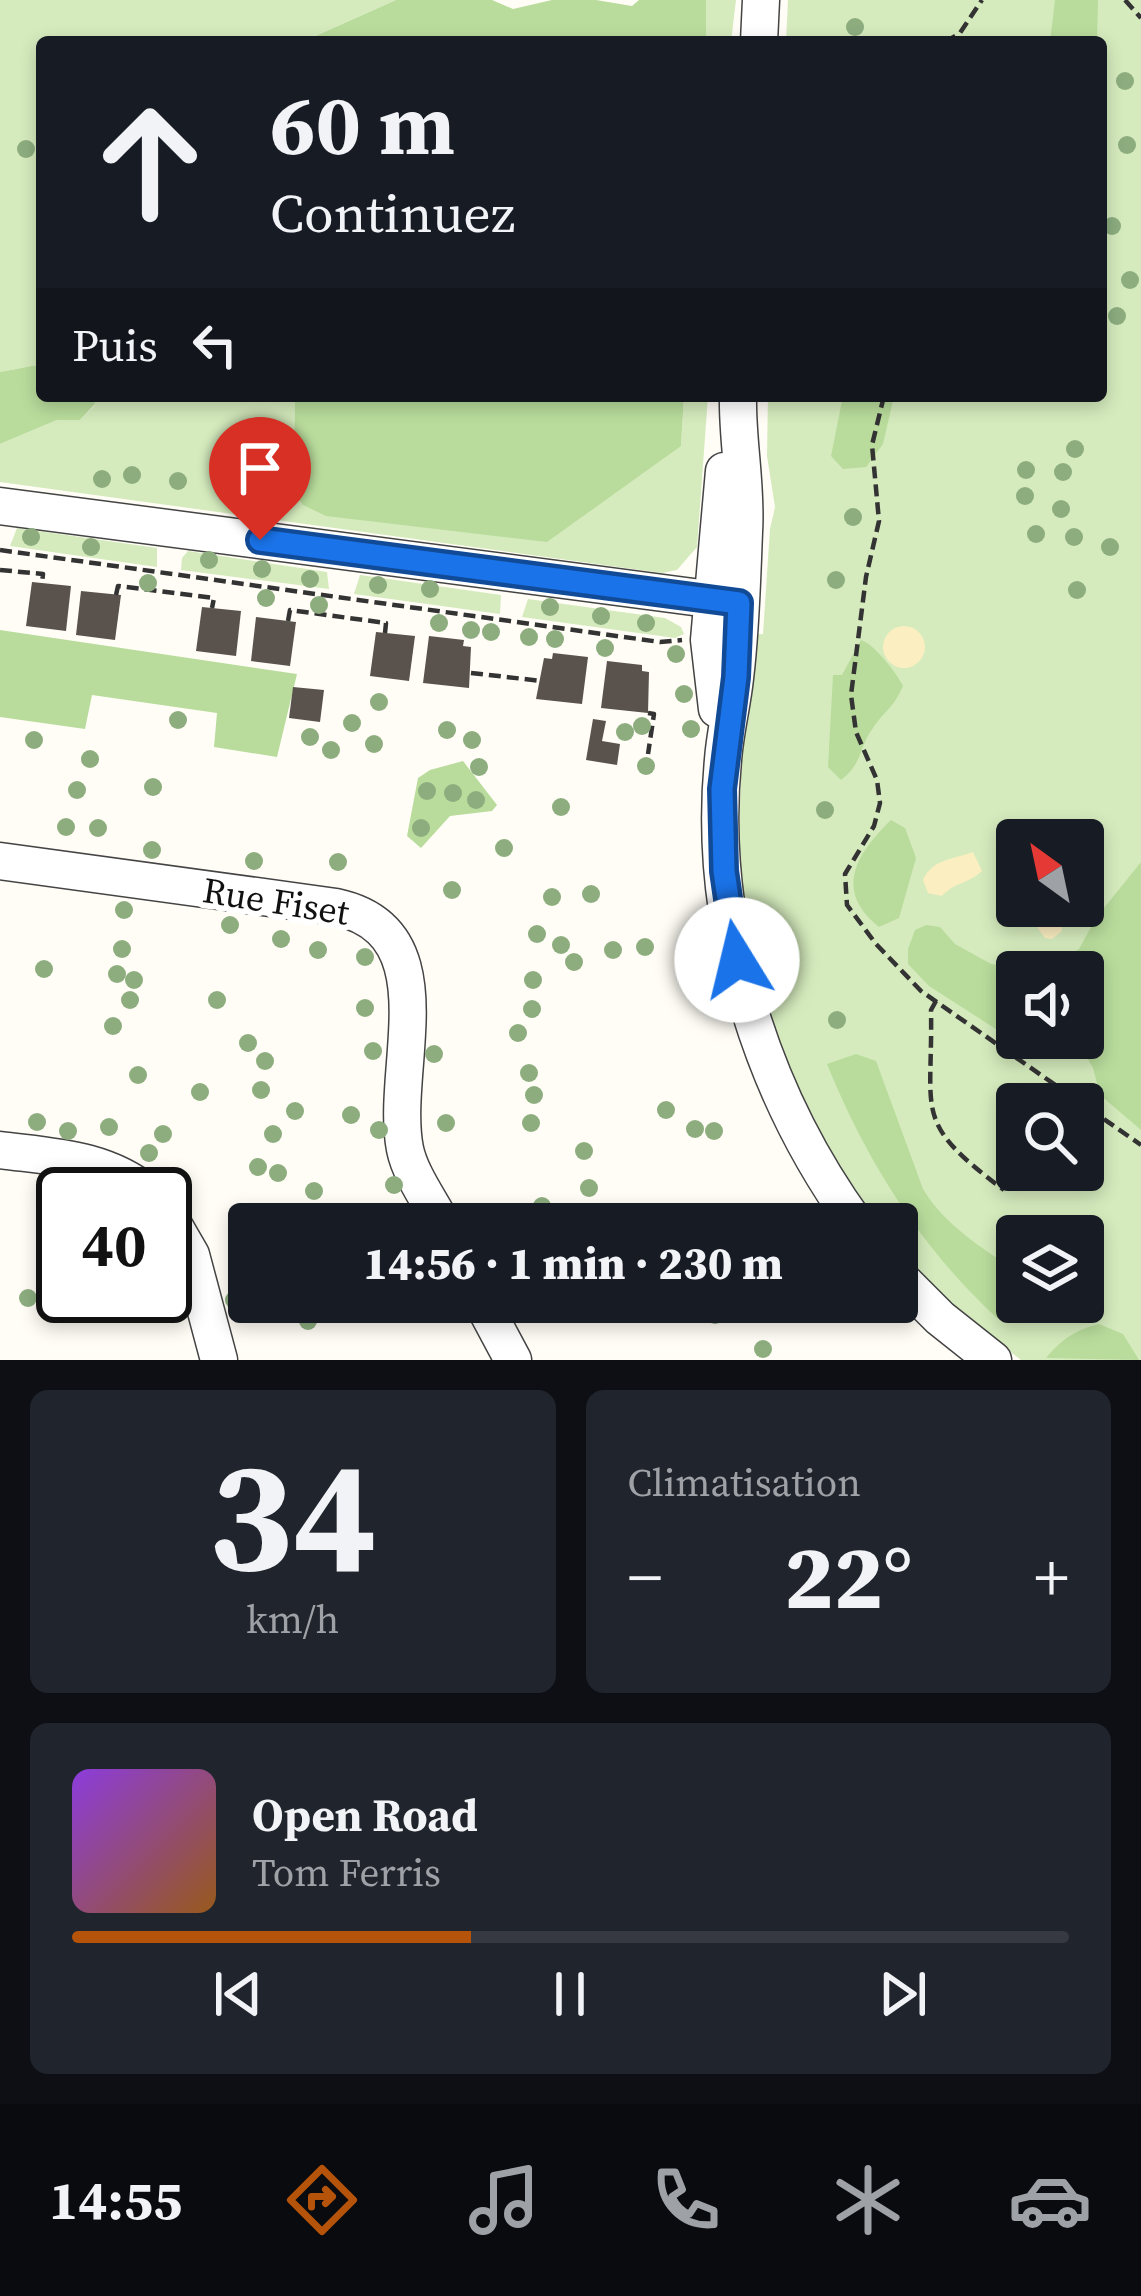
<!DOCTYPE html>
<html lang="fr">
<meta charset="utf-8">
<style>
:root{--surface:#171b24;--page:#20242c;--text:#f1f3f6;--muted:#9ea1a6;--line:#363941;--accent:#b45309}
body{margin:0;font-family:"Source Serif 4",serif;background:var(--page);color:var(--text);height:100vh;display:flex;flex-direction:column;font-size:45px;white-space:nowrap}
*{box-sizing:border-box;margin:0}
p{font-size:39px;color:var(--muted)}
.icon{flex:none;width:66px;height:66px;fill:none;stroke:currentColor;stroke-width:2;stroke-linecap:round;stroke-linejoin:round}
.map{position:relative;height:1360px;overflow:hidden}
.panel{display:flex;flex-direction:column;gap:30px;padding:30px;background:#0d0f14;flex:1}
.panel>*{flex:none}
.banner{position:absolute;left:36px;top:36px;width:1071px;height:366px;border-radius:12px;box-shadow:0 6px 18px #0003;background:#171b24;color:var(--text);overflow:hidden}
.needle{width:78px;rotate:327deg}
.controls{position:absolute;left:996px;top:819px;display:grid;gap:24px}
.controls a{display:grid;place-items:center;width:108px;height:108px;border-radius:12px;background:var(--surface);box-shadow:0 6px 18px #0003;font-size:60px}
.speed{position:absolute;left:36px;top:1167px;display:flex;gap:24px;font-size:60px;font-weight:700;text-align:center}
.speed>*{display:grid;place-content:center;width:156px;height:156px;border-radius:50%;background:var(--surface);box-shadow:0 6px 18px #0003;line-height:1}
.speed .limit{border:6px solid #111;border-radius:18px;background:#fff;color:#111}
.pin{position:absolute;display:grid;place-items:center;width:102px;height:102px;color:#fff;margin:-123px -51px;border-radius:50% 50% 50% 0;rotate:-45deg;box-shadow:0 0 12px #0007}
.pin .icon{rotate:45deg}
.me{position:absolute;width:132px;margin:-66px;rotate:351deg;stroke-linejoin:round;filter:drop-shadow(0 0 9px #0008)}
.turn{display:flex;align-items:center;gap:42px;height:252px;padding:0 36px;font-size:54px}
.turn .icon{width:156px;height:156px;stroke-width:2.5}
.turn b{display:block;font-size:84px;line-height:102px}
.then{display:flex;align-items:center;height:114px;padding:0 36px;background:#0003;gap:24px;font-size:45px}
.big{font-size:90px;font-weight:800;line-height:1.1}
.panel .widget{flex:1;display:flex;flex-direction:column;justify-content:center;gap:18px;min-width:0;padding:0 42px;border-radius:18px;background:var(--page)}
.panel .dial{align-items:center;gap:0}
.dial b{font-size:156px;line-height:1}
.song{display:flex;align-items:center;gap:36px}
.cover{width:144px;height:144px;border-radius:18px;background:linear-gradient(135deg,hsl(270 70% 55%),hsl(30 70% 35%))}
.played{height:12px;border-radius:6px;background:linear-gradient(90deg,var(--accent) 40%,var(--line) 40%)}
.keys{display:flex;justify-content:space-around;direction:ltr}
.heat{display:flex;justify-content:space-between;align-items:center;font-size:66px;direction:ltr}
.panel .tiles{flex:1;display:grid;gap:30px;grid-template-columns:1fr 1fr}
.widget:last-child{grid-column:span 2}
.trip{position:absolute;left:228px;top:1203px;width:690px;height:120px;border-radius:12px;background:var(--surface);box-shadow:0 6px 18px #0003;font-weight:800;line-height:120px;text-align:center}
.menu{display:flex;height:192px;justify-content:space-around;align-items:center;background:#090b0e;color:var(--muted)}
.menu .icon{width:84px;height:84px}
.menu .current{color:var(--accent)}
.menu b{font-size:54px;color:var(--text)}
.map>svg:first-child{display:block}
.green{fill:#d5ebbd;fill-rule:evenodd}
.forest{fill:#b9dc9c;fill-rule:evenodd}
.sand{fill:#fbeec1}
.building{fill:#5a524d}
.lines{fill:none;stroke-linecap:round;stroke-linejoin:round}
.minor-casing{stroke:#444;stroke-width:39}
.path{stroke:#333;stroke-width:4.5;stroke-dasharray:12 6;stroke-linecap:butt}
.minor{stroke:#fff;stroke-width:36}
.tree{fill:#8dad7f}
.route-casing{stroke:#114b97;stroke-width:30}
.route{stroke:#1a73e8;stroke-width:21}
.labels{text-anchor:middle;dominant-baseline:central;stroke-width:12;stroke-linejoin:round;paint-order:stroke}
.street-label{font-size:36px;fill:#111;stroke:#fff}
</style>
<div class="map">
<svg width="1141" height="1360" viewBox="0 0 1141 1360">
<rect width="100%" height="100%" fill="#fffdf5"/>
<!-- green -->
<g class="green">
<polygon points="0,0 396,0 302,42 42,42 42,364 0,372"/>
<polygon points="706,0 736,0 731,42 703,42"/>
<path d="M 788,0 L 1141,0 L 1141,1360 L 1021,1360 L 935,1292 L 897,1250 L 897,1224 L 876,1224 C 802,1133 755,1011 743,894 C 734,809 746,720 751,635 L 763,634 L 770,529 L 775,507 L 767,456 L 768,396 L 1101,396 L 1101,42 L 786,42 ZM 1017,840 L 1083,840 L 1083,906 L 1017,906 ZM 1017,972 L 1083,972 L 1083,1038 L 1017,1038 ZM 1017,1104 L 1083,1104 L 1083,1170 L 1017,1170 ZM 1017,1236 L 1083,1236 L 1083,1302 L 1017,1302 Z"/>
<polygon points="91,396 295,396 293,490 681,446 684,396 708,396 697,547 677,570 662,573 0,482 0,444 57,420 80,420 95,405"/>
<polygon points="17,528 157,548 157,567 10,546"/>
<polygon points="188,551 327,572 329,589 181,570 182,558"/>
<polygon points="360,575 501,595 500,614 354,594"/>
<polygon points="528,599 665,618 681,627 684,634 675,638 522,617"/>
</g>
<!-- forest -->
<g class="forest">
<polygon points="396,0 492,0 513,9 552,0 596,0 632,6 639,0 706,0 706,42 302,42"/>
<polygon points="1055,0 1098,0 1097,42 1050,42"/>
<polygon points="42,364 42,396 91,396 95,404 80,420 57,420 0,444 0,372"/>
<polygon points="295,396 684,396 681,446 547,542 326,516 303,505 293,490"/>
<polygon points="843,396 894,396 883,444 866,467 843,469 831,456"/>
<polygon points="0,630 297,674 277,757 214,747 217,713 92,695 85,729 0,717"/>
<path d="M 861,640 C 874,644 897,673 903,686 C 893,709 885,710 873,728 C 858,748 864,762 841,780 L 828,767 L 833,675 L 842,675 Z"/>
<polygon points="463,761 497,805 492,811 450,816 421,848 407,836 418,778 430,770"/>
<path d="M 891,820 L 905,828 L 916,858 L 899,918 L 879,927 C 834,891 855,855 891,820 Z"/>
<path d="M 1141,862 L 1141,1130 L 1100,1095 L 1093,1068 L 1082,1049 L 1056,1038 L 1016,1042 L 929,986 L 908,964 L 908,949 L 915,930 L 926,925 L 940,927 L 955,944 L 991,964 L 1015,968 L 1052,965 L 1079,949 L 1096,918 ZM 1017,972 L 1083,972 L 1083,1038 L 1017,1038 Z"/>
<path d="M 856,1054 L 876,1061 L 923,1189 C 945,1226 983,1248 1017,1272 L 1017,1302 L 1059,1302 L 1058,1307 L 1031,1319 L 997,1318 C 920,1247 866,1160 827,1064 Z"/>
<path d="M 1099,1324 L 1123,1334 L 1139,1360 L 1046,1358 C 1062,1339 1075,1330 1099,1324 Z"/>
</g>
<!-- sand -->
<g class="sand">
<circle cx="904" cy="647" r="21"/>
<path d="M 973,852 L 982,871 C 968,884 955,882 942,896 L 928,893 L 923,880 C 932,859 954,859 973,852 Z"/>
<polygon points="1034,906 1058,906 1062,931 1052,939 1045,938 1034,923"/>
</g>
<!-- building -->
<g class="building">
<polygon points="32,582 71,586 66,631 26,626"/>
<polygon points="81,591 121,595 115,640 76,635"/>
<polygon points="202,607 241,611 236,656 196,651"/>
<polygon points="256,617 296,622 290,666 251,661"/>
<polygon points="376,632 415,636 409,681 370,676"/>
<polygon points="429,636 464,640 463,646 471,647 469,688 423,683"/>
<polygon points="553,653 588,657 582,704 536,699 544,658 552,659"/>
<polygon points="607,661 642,665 642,671 649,672 648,713 601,708"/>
<polygon points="293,687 324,690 320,722 289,718"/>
<polygon points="593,719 606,721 602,741 620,744 617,765 586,760"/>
</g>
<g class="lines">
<!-- minor casing -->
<g class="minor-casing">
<g id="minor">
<polyline points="759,42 761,0"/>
<path d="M 738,396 C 737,442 747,485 744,532 C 742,581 741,630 735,678 C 732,706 725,732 723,760 C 707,923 761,1093 856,1224"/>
<polyline points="0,506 739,603"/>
<polyline points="717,709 709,640 724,471"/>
<path d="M 0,861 L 336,907 C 451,932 389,1068 405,1149 C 410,1174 430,1201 442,1224"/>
<path d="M 0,1150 C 54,1157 105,1158 149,1194"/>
<polyline points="165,1210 191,1255 219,1360"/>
<polyline points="897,1275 940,1318 993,1360"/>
<polyline points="482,1302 513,1360"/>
</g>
</g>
<!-- path -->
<g class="path">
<polyline points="1125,0 1141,18"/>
<polyline points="945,42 960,33 982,0"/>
<polyline points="884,396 872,445 879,521 866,577 851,695 856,732 877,780 880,803 874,826 845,874 847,905 876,944 921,991 1141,1145"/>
<polyline points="0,550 660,642 682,640"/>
<polyline points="0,570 43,574 42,583"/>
<polyline points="116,595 118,586 214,598 212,608"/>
<polyline points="288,621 290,610 386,623 385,633"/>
<polyline points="471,673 542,681"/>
<polyline points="648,713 654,714 648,754"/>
<path d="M 936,1001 L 931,1010 C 933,1116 912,1121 1004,1190"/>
</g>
<!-- minor -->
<use href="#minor" class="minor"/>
</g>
<!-- trees -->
<g class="tree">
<circle cx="855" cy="27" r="9"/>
<circle cx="1125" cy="81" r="9"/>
<circle cx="1127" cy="145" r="9"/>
<circle cx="26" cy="149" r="9"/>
<circle cx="1112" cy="226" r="9"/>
<circle cx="1130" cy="280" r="9"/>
<circle cx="1117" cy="316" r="9"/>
<circle cx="1075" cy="449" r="9"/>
<circle cx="1026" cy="470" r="9"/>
<circle cx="1063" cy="472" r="9"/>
<circle cx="132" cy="475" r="9"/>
<circle cx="244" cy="477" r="9"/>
<circle cx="102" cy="479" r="9"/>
<circle cx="178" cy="481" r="9"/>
<circle cx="1025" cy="496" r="9"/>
<circle cx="1061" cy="509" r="9"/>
<circle cx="853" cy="517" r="9"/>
<circle cx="1036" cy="534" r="9"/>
<circle cx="31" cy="537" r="9"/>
<circle cx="1074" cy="537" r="9"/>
<circle cx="91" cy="547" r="9"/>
<circle cx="1110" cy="547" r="9"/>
<circle cx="209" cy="560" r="9"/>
<circle cx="262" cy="569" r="9"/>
<circle cx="310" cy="579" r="9"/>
<circle cx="836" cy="580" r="9"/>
<circle cx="148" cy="583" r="9"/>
<circle cx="378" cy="585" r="9"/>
<circle cx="430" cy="589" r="9"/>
<circle cx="1077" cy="590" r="9"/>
<circle cx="266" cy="598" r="9"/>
<circle cx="319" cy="605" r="9"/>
<circle cx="550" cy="607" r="9"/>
<circle cx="601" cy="616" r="9"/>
<circle cx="439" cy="623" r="9"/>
<circle cx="646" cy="623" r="9"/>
<circle cx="471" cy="630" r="9"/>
<circle cx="491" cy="632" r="9"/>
<circle cx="529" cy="637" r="9"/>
<circle cx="555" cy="639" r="9"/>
<circle cx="605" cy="648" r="9"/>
<circle cx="676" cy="654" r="9"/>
<circle cx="684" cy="694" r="9"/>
<circle cx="379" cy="702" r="9"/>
<circle cx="178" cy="720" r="9"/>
<circle cx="352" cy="723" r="9"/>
<circle cx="642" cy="726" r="9"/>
<circle cx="691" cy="729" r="9"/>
<circle cx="447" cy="730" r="9"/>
<circle cx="625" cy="732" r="9"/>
<circle cx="310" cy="737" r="9"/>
<circle cx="34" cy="740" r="9"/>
<circle cx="472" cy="740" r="9"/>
<circle cx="374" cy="744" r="9"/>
<circle cx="331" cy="750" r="9"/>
<circle cx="90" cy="759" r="9"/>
<circle cx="646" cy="766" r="9"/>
<circle cx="479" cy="767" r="9"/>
<circle cx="153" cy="787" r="9"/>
<circle cx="77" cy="790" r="9"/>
<circle cx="427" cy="791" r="9"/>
<circle cx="453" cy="793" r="9"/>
<circle cx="476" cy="800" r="9"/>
<circle cx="561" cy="807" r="9"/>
<circle cx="825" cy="810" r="9"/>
<circle cx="66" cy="827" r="9"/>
<circle cx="98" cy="828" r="9"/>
<circle cx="421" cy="828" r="9"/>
<circle cx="504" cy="848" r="9"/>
<circle cx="152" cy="850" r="9"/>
<circle cx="254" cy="861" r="9"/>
<circle cx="338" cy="862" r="9"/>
<circle cx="452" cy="890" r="9"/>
<circle cx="591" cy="894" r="9"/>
<circle cx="552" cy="897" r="9"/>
<circle cx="124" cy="910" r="9"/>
<circle cx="230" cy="925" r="9"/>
<circle cx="537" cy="934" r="9"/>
<circle cx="281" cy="939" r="9"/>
<circle cx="561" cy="945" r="9"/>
<circle cx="645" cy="947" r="9"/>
<circle cx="122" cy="949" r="9"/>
<circle cx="318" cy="950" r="9"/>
<circle cx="613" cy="950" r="9"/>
<circle cx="365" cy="957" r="9"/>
<circle cx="574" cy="962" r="9"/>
<circle cx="44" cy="969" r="9"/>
<circle cx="117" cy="974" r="9"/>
<circle cx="134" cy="980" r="9"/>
<circle cx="533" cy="980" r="9"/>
<circle cx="130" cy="1000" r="9"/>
<circle cx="217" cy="1000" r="9"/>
<circle cx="365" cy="1008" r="9"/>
<circle cx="532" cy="1009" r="9"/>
<circle cx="837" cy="1020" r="9"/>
<circle cx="113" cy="1026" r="9"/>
<circle cx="518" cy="1033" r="9"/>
<circle cx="248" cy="1043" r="9"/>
<circle cx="373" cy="1051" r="9"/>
<circle cx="434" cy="1054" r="9"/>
<circle cx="265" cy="1061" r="9"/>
<circle cx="529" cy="1073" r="9"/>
<circle cx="138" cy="1075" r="9"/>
<circle cx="261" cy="1090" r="9"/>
<circle cx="200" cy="1092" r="9"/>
<circle cx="534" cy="1095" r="9"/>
<circle cx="666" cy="1110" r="9"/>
<circle cx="295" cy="1111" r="9"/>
<circle cx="351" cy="1115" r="9"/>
<circle cx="37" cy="1122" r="9"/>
<circle cx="446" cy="1123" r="9"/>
<circle cx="531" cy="1123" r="9"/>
<circle cx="109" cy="1127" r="9"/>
<circle cx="695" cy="1129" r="9"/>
<circle cx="379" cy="1130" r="9"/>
<circle cx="68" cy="1131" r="9"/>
<circle cx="714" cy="1131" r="9"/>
<circle cx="163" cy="1134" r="9"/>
<circle cx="273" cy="1134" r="9"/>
<circle cx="584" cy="1151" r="9"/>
<circle cx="149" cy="1153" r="9"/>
<circle cx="258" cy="1167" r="9"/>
<circle cx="278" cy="1173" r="9"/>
<circle cx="394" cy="1185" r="9"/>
<circle cx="589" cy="1188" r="9"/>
<circle cx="314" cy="1191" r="9"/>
<circle cx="542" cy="1206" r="9"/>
<circle cx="569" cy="1214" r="9"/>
<circle cx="28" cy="1298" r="9"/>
<circle cx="234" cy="1300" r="9"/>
<circle cx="336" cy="1314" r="9"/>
<circle cx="715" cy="1315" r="9"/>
<circle cx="308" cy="1321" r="9"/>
<circle cx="763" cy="1349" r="9"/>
</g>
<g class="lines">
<!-- route casing -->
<g class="route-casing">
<polyline id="route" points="260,540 739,603 736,677 722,789 724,871 737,960"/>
</g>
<!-- route -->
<use href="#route" class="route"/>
</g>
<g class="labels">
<!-- street labels -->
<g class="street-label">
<text transform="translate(276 901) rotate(9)">Rue Fiset</text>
</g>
</g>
</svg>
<div class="controls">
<a><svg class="needle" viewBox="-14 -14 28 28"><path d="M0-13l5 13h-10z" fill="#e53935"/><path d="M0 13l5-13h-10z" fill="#9ea1a6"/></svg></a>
<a><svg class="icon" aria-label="sound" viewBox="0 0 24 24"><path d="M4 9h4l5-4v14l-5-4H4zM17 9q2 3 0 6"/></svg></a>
<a><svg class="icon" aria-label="search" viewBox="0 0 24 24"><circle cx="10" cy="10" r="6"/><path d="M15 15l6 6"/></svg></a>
<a><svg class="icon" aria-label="layers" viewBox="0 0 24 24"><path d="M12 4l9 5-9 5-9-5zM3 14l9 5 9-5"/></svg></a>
</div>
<div class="speed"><div class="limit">40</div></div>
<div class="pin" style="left:260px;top:540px;background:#d93025"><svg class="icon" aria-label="arrive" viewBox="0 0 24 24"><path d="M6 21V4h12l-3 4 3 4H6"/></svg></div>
<svg class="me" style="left:737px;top:960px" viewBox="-20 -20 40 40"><circle r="19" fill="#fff"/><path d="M0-13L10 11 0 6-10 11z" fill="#1a73e8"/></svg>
<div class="trip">14:56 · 1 min · 230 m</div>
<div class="banner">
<div class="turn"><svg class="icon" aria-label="ahead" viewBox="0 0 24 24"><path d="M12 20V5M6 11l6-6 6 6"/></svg><div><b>60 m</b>Continuez</div></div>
<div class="then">Puis<svg class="icon" aria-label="left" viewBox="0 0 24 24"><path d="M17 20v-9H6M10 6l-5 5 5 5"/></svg></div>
</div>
</div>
<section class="panel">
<div class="tiles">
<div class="widget dial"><b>34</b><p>km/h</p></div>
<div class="widget"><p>Climatisation</p>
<div class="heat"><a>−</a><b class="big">22°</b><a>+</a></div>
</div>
<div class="widget">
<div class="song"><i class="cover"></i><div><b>Open Road</b><p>Tom Ferris</p></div></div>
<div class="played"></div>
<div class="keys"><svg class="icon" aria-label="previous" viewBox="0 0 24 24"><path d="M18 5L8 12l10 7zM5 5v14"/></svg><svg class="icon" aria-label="pause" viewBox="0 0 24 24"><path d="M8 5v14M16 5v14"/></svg><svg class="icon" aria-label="next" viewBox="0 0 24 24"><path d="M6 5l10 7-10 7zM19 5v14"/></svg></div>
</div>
</div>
</section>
<nav class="menu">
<b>14:55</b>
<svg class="icon current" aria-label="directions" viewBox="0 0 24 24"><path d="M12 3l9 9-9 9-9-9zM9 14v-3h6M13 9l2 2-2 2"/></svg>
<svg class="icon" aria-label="music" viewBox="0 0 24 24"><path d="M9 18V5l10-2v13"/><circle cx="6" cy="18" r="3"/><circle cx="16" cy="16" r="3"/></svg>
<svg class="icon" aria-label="phone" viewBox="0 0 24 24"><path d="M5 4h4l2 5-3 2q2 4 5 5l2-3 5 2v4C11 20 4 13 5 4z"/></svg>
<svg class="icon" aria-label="climate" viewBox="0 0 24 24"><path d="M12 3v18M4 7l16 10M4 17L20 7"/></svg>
<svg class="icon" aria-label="car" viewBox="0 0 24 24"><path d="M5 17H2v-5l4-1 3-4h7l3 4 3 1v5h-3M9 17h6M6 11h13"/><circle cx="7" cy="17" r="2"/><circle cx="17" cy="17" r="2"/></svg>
</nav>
